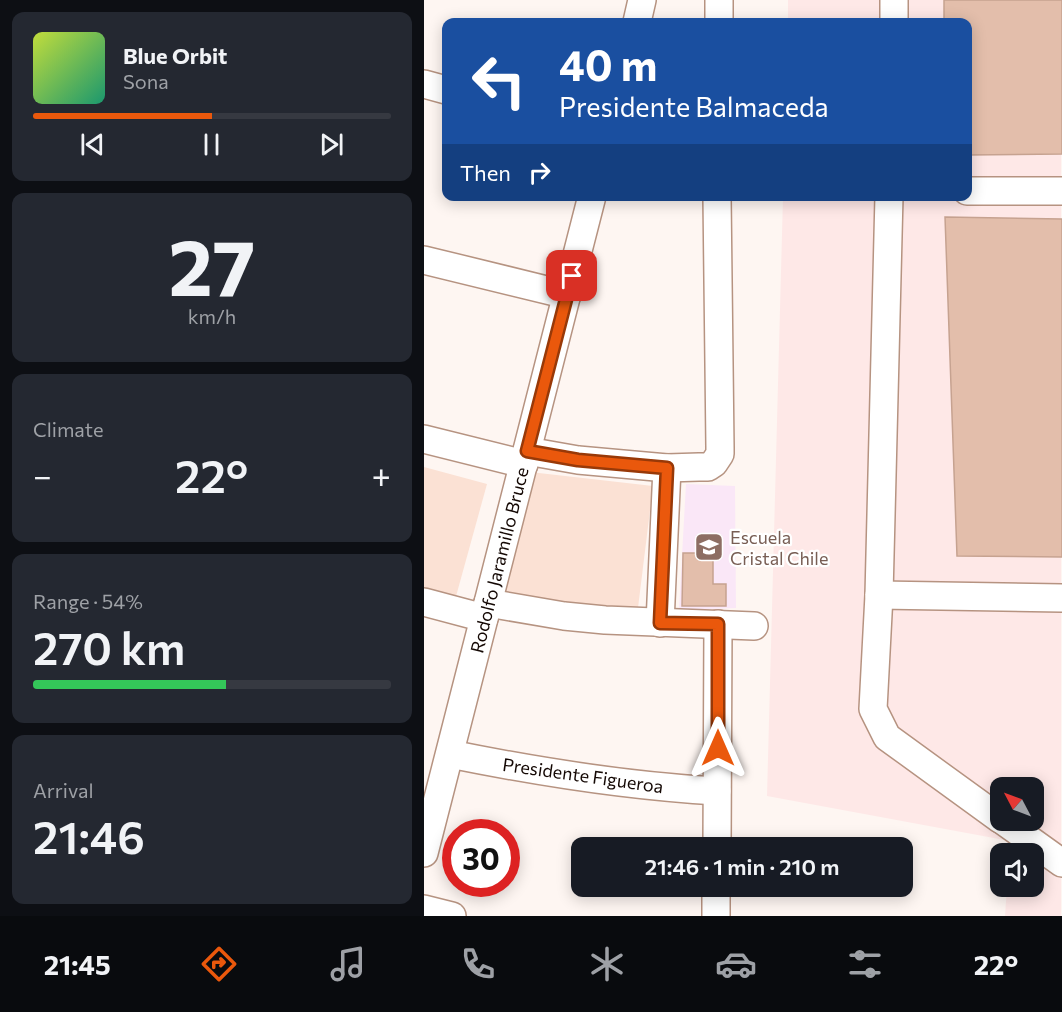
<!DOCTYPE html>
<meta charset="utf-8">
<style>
:root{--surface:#171b24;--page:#242831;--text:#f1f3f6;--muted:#9ea1a6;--line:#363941;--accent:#ea580c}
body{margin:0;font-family:Commissioner,sans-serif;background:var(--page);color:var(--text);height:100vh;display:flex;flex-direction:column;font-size:22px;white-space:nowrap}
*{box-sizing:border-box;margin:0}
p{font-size:20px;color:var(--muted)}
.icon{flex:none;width:33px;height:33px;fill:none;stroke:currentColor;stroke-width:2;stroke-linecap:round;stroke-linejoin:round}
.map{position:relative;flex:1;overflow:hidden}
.side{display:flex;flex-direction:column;gap:12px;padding:12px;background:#0d0f14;width:424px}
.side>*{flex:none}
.guide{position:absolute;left:18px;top:18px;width:530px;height:183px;border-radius:12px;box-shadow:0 3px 15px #0003;background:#1a4fa0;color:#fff;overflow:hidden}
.needle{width:39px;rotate:311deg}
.fabs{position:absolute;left:566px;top:777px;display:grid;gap:12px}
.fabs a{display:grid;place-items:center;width:54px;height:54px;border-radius:12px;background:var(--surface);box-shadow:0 3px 15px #0003;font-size:30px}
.speed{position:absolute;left:18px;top:819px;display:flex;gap:12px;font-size:30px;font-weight:700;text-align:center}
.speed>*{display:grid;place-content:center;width:78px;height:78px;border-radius:50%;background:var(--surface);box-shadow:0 3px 15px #0003;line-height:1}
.speed .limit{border:9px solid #d22;background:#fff;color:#111}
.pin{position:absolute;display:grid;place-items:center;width:51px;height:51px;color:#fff;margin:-26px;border-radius:12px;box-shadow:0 3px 9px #0006}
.me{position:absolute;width:66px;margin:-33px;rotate:0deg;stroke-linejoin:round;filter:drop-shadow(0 0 4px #0008)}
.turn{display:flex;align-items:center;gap:21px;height:126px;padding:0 18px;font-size:27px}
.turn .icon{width:78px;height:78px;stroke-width:2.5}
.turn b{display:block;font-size:42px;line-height:51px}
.then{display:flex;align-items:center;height:57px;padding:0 18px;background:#0003;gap:12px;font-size:22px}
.big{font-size:45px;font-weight:600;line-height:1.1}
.side .tile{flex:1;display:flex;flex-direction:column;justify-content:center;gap:9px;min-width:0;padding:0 21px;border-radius:12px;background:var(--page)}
.side .dial{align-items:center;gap:0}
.dial b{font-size:78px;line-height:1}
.song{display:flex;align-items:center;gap:18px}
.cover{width:72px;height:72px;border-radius:9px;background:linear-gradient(135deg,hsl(70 70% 55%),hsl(160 70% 35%))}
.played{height:6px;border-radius:3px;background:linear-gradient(90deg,var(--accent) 50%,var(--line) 50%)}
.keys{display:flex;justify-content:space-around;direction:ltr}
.heat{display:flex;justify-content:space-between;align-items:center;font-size:33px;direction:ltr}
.charge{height:9px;border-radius:4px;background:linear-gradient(90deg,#34c759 54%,var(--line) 0)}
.trip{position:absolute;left:147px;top:837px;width:342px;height:60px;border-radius:12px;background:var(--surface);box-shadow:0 3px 15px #0003;font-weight:600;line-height:60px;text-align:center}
.tab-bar{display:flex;height:96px;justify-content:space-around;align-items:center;background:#090b0e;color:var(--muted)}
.tab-bar .icon{width:42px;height:42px}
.tab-bar .selected{color:var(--accent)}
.tab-bar b{font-size:27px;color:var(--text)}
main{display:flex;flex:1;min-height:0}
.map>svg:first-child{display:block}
.industrial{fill:#fee8e7;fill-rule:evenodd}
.education{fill:#fae7f7}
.green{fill:#fbe1d4}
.building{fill:#e3beab;stroke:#c6a290;stroke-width:1.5}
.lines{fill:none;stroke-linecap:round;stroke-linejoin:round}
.minor-casing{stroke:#b69381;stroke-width:30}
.minor{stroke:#fff;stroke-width:27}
.route-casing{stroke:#983908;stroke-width:15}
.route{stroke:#ea580c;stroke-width:10}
.labels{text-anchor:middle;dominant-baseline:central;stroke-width:4.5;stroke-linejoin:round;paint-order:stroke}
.education-label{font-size:18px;fill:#785e54;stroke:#fff;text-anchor:start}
.street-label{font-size:18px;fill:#140804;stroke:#fff}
</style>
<main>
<section class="side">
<div class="tile">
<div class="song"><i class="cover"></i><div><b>Blue Orbit</b><p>Sona</p></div></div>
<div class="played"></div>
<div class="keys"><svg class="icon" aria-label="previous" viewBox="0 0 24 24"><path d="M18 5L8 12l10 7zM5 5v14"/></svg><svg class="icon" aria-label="pause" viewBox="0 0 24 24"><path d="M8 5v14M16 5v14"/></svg><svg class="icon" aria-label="next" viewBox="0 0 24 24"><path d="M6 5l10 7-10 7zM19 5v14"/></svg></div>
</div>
<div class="tile dial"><b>27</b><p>km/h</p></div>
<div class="tile"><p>Climate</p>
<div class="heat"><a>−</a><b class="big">22°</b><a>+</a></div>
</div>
<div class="tile"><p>Range · 54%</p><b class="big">270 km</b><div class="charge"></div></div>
<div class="tile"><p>Arrival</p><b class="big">21:46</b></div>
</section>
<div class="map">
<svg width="638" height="916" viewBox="0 0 638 916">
<rect width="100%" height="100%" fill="#fef6f2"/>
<!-- industrial -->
<path class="industrial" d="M 364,0 L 637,0 L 637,916 L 581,916 L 583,887 L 609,886 L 609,854 L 585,853 L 586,841 L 343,796 L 359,197 L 543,196 L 543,22 L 364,22 ZM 576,788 L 609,788 L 609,820 L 576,820 Z"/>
<!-- education -->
<polygon class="education" points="262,484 311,486 312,608 255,610"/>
<!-- green -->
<g class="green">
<polygon points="0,467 63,484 31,600 0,592"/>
<polygon points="106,472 229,486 213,616 80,600"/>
</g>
<!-- building -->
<g class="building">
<polygon points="520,0 638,0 638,154 543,155 543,22 520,22"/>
<polygon points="521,217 638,219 638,557 533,556"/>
<polygon points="259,553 289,553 289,584 302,584 302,606 258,606"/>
</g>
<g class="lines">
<!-- minor casing -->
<g class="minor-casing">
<g id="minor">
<polyline points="213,22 218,0"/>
<polyline points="295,22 295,0"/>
<polyline points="470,22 470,0"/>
<polyline points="0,84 22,90"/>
<polyline points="543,191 638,191"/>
<polyline points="465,196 455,595 449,709 463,737 576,819"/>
<polyline points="0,260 143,295"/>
<polyline points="0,439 100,464"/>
<polyline points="103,451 154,460 243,468 275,467 284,467 290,463 296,454 296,448 293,196"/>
<polyline points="455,595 638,598"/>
<polyline points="0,602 60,618"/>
<polyline points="64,603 140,616 181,620 330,626"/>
<polyline points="236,623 243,468"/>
<path d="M 26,754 C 115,772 202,786 293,791"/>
<polyline points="578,820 638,863"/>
<polyline points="293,848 294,624"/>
<polyline points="0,853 168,196"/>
<polyline points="0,909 28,916"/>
<polyline points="292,916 292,886"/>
</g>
</g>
<!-- minor -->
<use href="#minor" class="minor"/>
</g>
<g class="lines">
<!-- route casing -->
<g class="route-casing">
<polyline id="route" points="148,276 103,451 154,460 243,468 236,623 294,624 294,748"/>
</g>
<!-- route -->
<use href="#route" class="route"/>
</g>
<!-- icons -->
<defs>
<g id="school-square" transform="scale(1.5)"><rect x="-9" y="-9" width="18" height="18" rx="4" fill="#8d6e63" stroke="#fff"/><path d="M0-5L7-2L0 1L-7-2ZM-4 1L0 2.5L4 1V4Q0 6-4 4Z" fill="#fff"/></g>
</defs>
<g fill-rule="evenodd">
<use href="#school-square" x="285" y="547"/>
</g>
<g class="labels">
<!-- education labels -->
<g class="education-label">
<text x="306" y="537">Escuela<tspan x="306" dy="21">Cristal Chile</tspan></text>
</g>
<!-- street labels -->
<g class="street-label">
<text transform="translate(75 560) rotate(-76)">Rodolfo Jaramillo Bruce</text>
<text transform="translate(159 775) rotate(8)">Presidente Figueroa</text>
</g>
</g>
</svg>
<div class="fabs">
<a><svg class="needle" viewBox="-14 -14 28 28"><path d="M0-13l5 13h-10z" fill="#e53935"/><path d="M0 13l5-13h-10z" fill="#9ea1a6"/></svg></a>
<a><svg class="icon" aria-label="sound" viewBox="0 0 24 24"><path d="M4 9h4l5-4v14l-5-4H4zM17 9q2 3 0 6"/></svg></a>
</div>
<div class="speed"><div class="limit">30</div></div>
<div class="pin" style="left:148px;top:276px;background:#d93025"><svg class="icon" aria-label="arrive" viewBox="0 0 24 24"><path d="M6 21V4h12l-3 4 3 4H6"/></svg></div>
<svg class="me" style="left:294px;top:748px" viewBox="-20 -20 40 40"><path d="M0-17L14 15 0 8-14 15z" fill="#ea580c" stroke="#fff" stroke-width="4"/></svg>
<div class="trip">21:46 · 1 min · 210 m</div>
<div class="guide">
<div class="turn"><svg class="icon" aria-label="left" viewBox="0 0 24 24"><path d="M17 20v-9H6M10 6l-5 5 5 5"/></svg><div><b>40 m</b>Presidente Balmaceda</div></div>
<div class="then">Then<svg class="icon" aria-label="right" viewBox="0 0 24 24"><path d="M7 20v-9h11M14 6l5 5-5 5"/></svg></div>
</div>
</div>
</main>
<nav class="tab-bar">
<b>21:45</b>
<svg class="icon selected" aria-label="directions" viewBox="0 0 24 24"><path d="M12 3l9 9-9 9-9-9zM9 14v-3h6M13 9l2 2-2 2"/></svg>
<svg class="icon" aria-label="music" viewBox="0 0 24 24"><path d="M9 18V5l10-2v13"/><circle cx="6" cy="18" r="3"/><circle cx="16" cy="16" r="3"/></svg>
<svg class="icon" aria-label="phone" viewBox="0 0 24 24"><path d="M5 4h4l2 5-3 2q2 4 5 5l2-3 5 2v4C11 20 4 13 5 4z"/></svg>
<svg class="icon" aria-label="climate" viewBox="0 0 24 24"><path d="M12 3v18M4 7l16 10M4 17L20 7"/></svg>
<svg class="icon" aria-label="car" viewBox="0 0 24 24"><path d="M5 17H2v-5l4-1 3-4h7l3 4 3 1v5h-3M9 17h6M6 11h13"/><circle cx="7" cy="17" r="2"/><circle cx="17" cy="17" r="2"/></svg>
<svg class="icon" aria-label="filters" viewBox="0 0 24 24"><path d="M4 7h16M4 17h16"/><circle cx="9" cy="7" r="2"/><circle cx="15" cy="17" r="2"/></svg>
<b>22°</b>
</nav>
